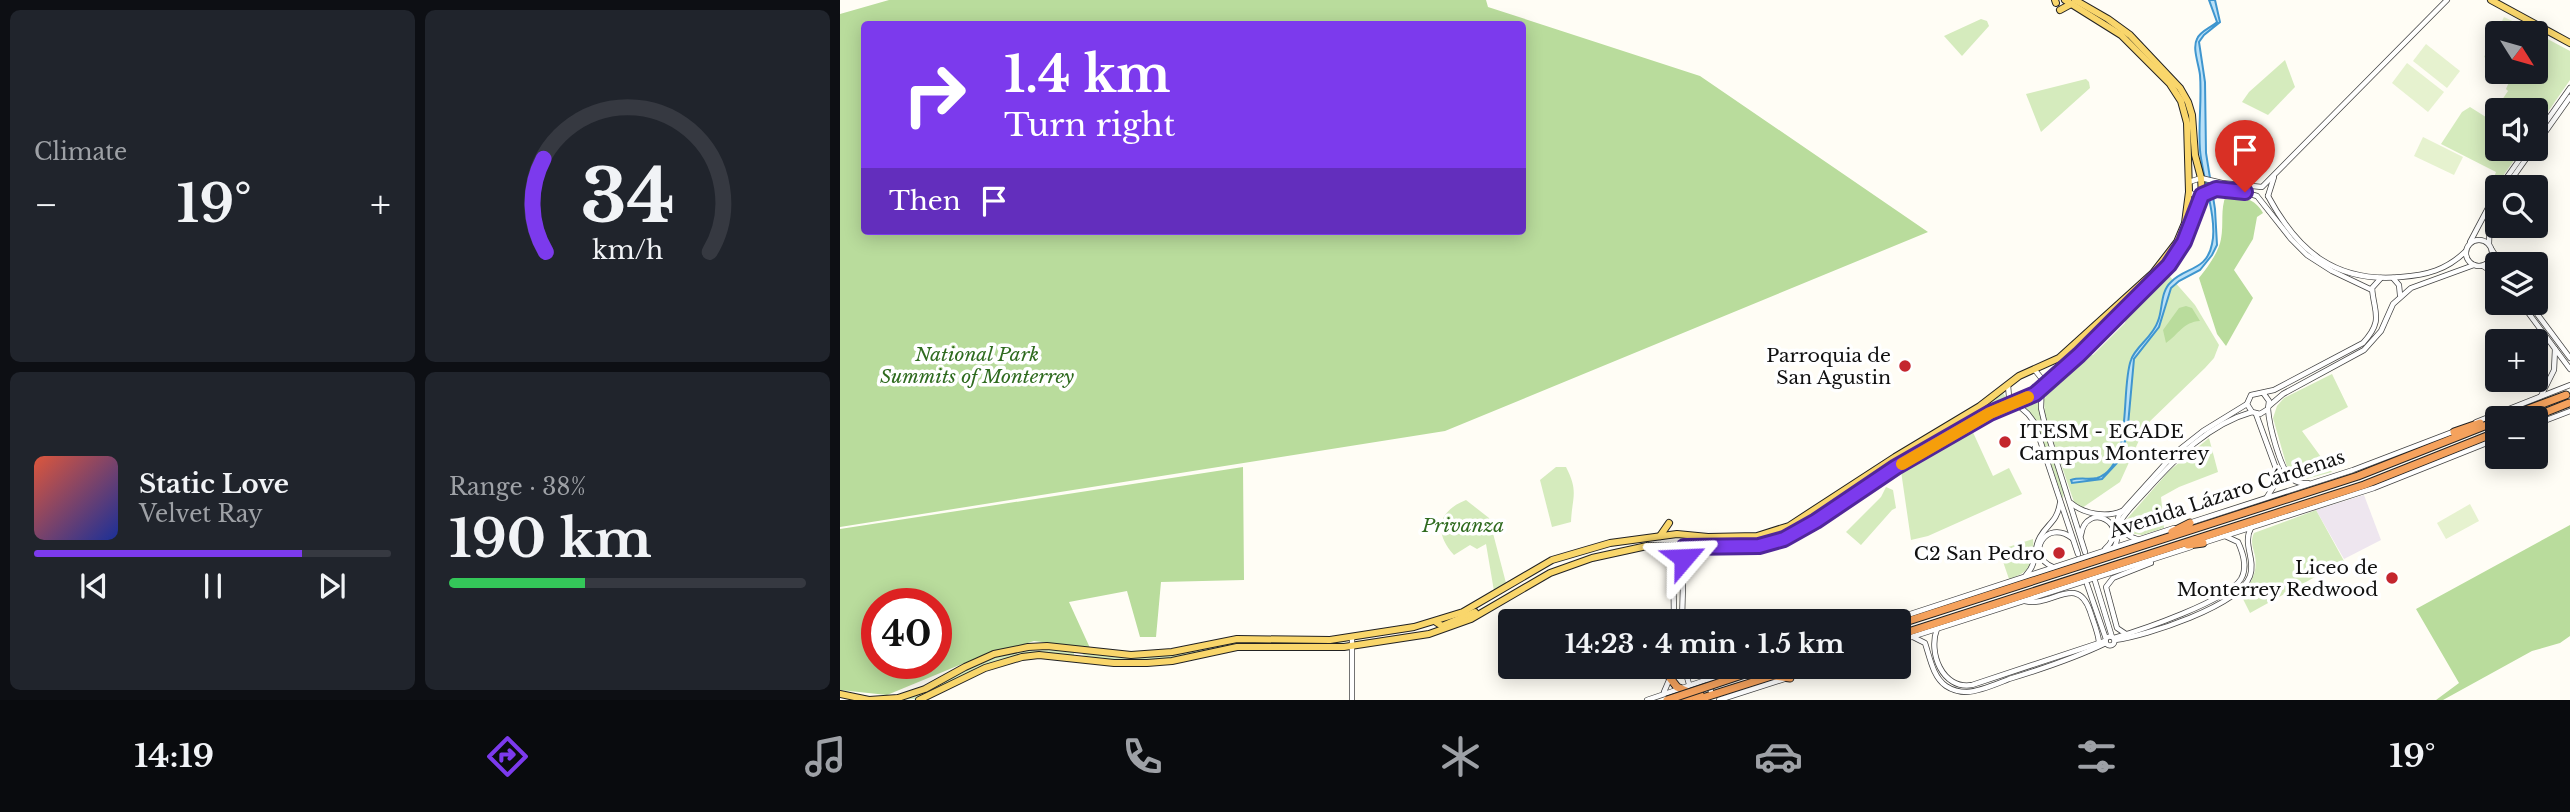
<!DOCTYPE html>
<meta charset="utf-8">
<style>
:root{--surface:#171b24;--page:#20242c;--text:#f1f3f6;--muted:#9ea1a6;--line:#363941;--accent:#7c3aed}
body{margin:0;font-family:"Libre Baskerville",serif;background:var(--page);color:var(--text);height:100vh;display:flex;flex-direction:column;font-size:26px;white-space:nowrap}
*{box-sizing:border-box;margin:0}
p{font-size:23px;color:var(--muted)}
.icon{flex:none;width:38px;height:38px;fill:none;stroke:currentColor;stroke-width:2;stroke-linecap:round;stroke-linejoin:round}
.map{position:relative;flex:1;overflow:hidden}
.sheet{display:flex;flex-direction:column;gap:10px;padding:10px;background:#0d0f14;width:840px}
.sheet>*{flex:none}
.hud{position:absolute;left:21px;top:21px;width:665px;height:214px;border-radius:7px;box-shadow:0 4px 18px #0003;background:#7c3aed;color:#fff;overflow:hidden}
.needle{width:46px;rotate:127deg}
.fabs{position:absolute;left:1645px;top:21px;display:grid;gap:14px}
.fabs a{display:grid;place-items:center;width:63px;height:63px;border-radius:7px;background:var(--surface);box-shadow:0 4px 18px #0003;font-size:35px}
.speed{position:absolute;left:21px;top:588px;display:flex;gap:14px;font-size:35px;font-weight:700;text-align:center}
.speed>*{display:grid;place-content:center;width:91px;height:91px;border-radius:50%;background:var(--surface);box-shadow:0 4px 18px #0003;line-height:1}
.speed .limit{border:10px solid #d22;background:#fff;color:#111}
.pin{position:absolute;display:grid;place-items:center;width:60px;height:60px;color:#fff;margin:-72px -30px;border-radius:50% 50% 50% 0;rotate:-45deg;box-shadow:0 0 7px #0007}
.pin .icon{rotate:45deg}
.me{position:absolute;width:77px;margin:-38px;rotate:64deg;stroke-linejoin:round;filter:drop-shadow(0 0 5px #0008)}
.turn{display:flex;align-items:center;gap:24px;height:147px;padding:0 28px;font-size:32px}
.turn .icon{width:91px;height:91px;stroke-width:2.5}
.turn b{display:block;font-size:49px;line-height:60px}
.then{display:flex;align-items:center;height:66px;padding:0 28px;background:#0003;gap:14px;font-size:26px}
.big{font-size:52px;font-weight:800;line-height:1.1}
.sheet .tile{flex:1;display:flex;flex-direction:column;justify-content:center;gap:10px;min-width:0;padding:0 24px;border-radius:10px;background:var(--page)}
.sheet .dial{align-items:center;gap:0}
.dial svg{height:182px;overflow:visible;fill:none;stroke:var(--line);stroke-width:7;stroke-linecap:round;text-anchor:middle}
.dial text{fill:var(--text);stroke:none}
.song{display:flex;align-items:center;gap:21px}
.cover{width:84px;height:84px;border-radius:10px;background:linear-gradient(135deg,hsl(10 70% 55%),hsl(230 70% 35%))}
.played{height:7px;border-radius:4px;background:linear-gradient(90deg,var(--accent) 75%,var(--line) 75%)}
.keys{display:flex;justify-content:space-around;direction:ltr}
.heat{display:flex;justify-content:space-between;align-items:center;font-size:38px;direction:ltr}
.charge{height:10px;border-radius:5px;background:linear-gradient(90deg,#34c759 38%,var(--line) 0)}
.sheet .tiles{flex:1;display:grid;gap:10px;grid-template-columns:repeat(2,1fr)}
.trip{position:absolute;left:658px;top:609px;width:413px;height:70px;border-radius:7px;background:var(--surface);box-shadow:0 4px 18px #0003;font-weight:800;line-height:70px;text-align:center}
.menu{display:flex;height:112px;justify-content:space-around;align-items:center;background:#090b0e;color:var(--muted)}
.menu .icon{width:49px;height:49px}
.menu .on{color:var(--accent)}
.menu b{font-size:32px;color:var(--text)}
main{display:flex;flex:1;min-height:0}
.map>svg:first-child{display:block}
.industrial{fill:#eee6ef}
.green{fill:#d5ebbd}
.forest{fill:#b9dc9c;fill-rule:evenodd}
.pitch{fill:#e6f2cf}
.water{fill:#b9e0f7;stroke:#3f96cf;stroke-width:2}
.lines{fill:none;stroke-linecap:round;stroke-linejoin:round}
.minor-casing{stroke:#444;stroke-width:6}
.major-casing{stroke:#222;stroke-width:8}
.highway-casing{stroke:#222;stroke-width:9}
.minor{stroke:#fff;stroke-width:4.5}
.major{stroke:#f9d66b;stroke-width:6}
.highway{stroke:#f5a25d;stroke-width:7}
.highway-bridge-casing{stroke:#222;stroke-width:9;stroke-linecap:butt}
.highway-bridge{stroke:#f5a25d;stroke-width:7}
.route-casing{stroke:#51269a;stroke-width:18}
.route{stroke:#7c3aed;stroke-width:12}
.slow{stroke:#f59e0b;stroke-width:12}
.poi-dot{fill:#c4262e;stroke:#fff;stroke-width:2.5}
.labels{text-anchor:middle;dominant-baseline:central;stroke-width:7;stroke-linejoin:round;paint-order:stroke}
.park-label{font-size:19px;font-style:italic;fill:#2f6b1f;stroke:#fff}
.poi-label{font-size:19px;fill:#111;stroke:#fff;text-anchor:end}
.street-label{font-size:19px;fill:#111;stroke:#fff}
</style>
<main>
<section class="sheet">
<div class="tiles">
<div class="tile"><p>Climate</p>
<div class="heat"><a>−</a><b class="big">19°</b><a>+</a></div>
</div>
<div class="tile dial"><svg viewBox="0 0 100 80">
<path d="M14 69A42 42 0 1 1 86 69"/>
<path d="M14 69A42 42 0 0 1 13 28" stroke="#7c3aed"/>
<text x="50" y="56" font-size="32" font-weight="700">34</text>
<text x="50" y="72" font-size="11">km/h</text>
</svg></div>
<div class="tile">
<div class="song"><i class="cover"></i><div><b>Static Love</b><p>Velvet Ray</p></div></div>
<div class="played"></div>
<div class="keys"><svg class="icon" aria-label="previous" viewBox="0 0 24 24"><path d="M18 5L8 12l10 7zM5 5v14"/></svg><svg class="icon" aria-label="pause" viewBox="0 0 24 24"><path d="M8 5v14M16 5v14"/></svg><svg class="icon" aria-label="next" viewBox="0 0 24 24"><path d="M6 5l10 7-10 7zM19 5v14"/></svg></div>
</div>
<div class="tile"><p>Range · 38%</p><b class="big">190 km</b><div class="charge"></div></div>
</div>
</section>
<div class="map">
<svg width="1730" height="700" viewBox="0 0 1730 700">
<rect width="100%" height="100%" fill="#fffdf5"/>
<!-- industrial -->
<polygon class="industrial" points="1524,495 1541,540 1504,559 1476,510"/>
<!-- green -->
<g class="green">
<polygon points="1141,19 1147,21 1149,26 1122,56 1104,36"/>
<polygon points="1689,29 1730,51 1730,80 1696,129 1696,110 1657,110 1657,149 1682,149 1658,183 1653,180 1656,172 1601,144 1622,112 1630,107 1649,119 1668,91 1666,89 1673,73 1671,72 1696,72 1696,33 1687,33"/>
<polygon points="1445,60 1455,87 1428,115 1402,102 1409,92"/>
<polygon points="1246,79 1249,82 1250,88 1201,132 1186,94"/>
<polygon points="1326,272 1355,305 1379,345 1374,358 1365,368 1306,425 1280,482 1242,508 1234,502 1205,417 1204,400 1214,381 1240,357 1253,355 1285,323 1286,319 1313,291 1315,283"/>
<polygon points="1492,374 1508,407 1462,431 1492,472 1466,479 1451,473 1447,467 1433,418 1437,406 1444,398"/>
<polygon points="1163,393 1170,403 1064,458 1065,453 1143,409"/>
<path d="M 1200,396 C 1195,430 1228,474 1223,499 L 1196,421 L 1188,410 L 1180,406 Z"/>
<polygon points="1131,428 1153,476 1169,468 1182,494 1088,536 1071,540 1061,471"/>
<polygon points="1369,438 1378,472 1339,487 1321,497 1324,528 1302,535 1289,533 1285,527 1286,520 1329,471"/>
<path d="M 716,467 L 726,467 C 739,492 732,497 731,522 L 712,527 L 700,480 Z"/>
<polygon points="1046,487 1053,490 1056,508 1052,510 1021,545 1006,532 1041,497"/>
<path d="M 626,500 L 649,518 L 666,583 L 654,591 L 646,544 L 637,549 L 630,545 L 614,555 C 593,532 598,511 626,500 Z"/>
<path d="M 1476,510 L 1504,561 L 1410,613 L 1401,595 C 1411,584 1418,572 1415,556 C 1413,547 1410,542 1414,533 Z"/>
<path d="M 1193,539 C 1195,563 1192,571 1169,579 L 1159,550 Z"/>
<polygon points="506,640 506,642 476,646 417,643 319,660 263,659 242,655 246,653 290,656 392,641"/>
<polygon points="206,650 234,652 234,655 191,654 172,657 137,669 76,699 54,700 154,657 171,652"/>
</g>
<!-- forest -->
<g class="forest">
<path d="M 49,0 L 646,0 L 648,7 L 860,76 L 1088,232 L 605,431 L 0,527 L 0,14 ZM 682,24 L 682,231 L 24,231 L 24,24 Z"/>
<path d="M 1386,195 C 1402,197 1415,198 1423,213 L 1417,217 L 1413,239 L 1394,270 L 1413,298 L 1386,346 L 1377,334 L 1359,278 C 1367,268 1379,252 1381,239 C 1384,223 1380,210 1386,195 Z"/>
<path d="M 1346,306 L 1352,308 L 1360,321 C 1343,322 1339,334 1326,343 L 1323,330 L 1339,308 Z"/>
<path d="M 403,467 L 404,580 L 321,582 L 316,637 L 300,637 L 287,591 L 229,602 L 250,648 L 194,641 L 122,664 L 47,695 L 0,690 L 0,529 ZM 37,604 L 96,604 L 96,663 L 37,663 Z"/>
<polygon points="1730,525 1730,636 1720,643 1692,651 1603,700 1596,700 1619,683 1576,609"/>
</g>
<!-- pitch -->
<g class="pitch">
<polygon points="1664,17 1687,28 1685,33 1657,33 1657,64 1644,57"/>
<polygon points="1586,44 1620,71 1607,88 1573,61"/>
<polygon points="1567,63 1604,92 1588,112 1552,83"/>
<polygon points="1583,137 1623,157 1614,175 1574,156"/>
<polygon points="1630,504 1639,521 1606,539 1597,523"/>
</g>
<!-- water -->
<path class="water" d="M 1369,0 L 1375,0 L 1380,22 L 1364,35 L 1359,42 L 1365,82 L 1366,153 L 1375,209 L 1377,245 L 1372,255 L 1360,270 L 1339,281 L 1331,288 L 1319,327 L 1294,359 L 1287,436 L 1277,463 L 1262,479 L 1232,483 L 1231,480 C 1240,477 1249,480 1257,478 C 1294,466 1280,389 1291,360 C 1295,347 1313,337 1318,321 C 1323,309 1320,292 1331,282 C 1345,267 1367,271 1372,244 C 1378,220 1362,176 1360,150 C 1358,125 1362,100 1360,75 C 1359,65 1352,48 1357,39 C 1360,31 1371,28 1377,22 Z"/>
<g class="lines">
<!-- minor casing -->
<g class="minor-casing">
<g id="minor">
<polyline points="1696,136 1730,88"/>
<polyline points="1696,145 1730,97"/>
<polyline points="1349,182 1361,178 1382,183 1422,187 1607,0"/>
<polyline points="1660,187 1687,149"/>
<polyline points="1666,187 1693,149"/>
<polyline points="1349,192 1358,197 1376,189 1396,190 1417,196 1451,239 1467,255 1492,271 1532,290"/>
<path d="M 1428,196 C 1458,252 1496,283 1561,277 C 1587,275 1606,270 1625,252"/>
<polyline points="1428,196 1434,177"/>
<circle cx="1639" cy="253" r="13"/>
<polyline points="1630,242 1657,191"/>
<polyline points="1649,244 1650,217 1657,200"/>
<polyline points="1652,250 1661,264"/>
<polyline points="1643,266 1657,275"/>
<polyline points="1553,278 1559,285 1560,295"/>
<polyline points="1681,303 1730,369"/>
<polyline points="1689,303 1730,358"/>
<polyline points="1194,369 1202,379 1201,408 1205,425 1245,552"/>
<polyline points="1168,385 1169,397 1188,414 1194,422 1238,554"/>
<path d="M 1424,394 L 1429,401 L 1428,409 L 1420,414 L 1412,412 L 1407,404 L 1411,395 L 1434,390 L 1523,343 C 1544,320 1534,313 1532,288 L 1541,278"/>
<polyline points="1701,396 1714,370 1715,349"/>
<polyline points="1429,406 1443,394 1524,350 1541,331 1553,304 1571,288 1634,265"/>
<path d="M 1428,409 C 1429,424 1440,470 1452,479 C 1456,483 1462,483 1468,483"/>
<polyline points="1416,414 1438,474 1437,481 1427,497"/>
<polyline points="1636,422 1730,385"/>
<polyline points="1696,424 1730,411"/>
<path d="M 1231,503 C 1244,514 1266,518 1282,511"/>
<polyline points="1349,523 1513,470 1615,431"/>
<path d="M 1241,535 C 1246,500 1293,524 1265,549"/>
<path d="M 1297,539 C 1287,536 1279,531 1282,519 C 1289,508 1299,499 1307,490 C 1336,458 1369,424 1412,412"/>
<polyline points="1363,543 1534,488 1657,439"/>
<polyline points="833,546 834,621"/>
<path d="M 1275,546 C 1280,536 1275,526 1279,515 L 1335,453 L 1363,431 L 1407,404"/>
<path d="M 1213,567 C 1184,555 1206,518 1232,538"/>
<path d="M 1186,575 C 1199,561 1192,551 1200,537 C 1208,523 1217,522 1220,503"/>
<polyline points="1255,581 1272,637"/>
<polyline points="1247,584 1266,639"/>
<path d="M 1185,601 C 1211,608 1237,573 1250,611 C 1253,621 1258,632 1259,642"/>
<polyline points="842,621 844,547"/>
<polyline points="1049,621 1334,528"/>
<path d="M 1097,629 C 1088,652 1102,690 1132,685 L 1265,641"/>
<polyline points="1286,634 1277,628 1266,587 1273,578 1311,563"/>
<circle cx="1270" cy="641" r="4.5"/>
<path d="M 1073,637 L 1085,643 C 1090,658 1093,677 1106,686 C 1112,690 1120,692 1127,692 C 1141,691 1156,684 1169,679 C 1202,669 1235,658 1266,643"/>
<polyline points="512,638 512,700"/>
<path d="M 1274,638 C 1301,630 1387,601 1401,579 C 1408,567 1403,553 1398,542 L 1385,536"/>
<path d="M 1275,640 C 1306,636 1399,606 1410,576 C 1416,559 1402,544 1411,528"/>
<polyline points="1059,641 1351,547"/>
<polyline points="833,667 839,672 843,667"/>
<polyline points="844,667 849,684"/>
<polyline points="871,691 867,685 873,678"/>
<polyline points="824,692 830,678 832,667"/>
<polyline points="807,700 904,667"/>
<polyline points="879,700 982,667"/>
</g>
</g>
<!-- major casing -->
<g class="major-casing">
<g id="major">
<polyline points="1215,0 1216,3"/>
<polyline points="1651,0 1730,43"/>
<polyline points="1220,10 1231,4"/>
<polyline points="820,536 829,523"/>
<polyline points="596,622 602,626 635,612"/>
<polyline points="0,694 29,700 58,698 85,689 125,667 154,654 188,647 207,646 291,655 332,652 397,639 490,640 574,627 623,612 712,560 770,543 837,534 868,537 917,536 949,526 1055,457 1140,406 1179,376 1219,358 1313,273 1337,242 1345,223 1349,192 1347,123 1341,101 1330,84 1281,35 1225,0"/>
<polyline points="79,700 145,668 182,657 199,655 274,663 307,663 332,661 397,647 504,647 589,634 631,619 710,573 752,558 807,546 914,546 933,543 959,531 1056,467 1150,413 1195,394 1239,354 1329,265 1344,242 1362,195 1361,178 1355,155 1352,115 1348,102 1340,88 1290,35 1268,19 1235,0"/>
</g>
</g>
<!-- highway casing -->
<g class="highway-casing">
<g id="highway">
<polyline points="1664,418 1726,395"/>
<polyline points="1691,418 1729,403"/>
<polyline points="1614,432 1640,423"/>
<polyline points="1332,532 1350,523"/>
<polyline points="1348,545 1363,543"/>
<polyline points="1059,624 1518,476 1657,421"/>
<polyline points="1059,635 1524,485 1657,432"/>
<polyline points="954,672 969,672"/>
<polyline points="908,673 925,667"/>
<polyline points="934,676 950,678"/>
<polyline points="830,678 837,687 853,694"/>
<polyline points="840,700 860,694"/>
<polyline points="856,700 960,667"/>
</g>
</g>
<!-- minor -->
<use href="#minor" class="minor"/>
<!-- major -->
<use href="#major" class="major"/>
<!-- highway -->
<use href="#highway" class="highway"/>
<!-- highway-bridge casing -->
<g class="highway-bridge-casing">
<polyline id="highway-bridge" points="827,700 908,673"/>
</g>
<!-- highway-bridge -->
<use href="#highway-bridge" class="highway-bridge"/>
</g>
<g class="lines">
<!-- route casing -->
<g class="route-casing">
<polyline id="route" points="844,558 844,547 919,546 944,539 976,521 1056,467 1150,413 1195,394 1239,355 1329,265 1344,242 1362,195 1376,189 1405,192"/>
</g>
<!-- route -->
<use href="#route" class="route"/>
<!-- slow -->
<polyline class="slow" points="1062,464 1150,413 1188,397"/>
</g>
<!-- markers -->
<g class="poi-dot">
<circle cx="1065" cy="366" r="7"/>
<circle cx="1165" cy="442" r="7"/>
<circle cx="1219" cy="553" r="7"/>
<circle cx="1552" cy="578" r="7"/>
</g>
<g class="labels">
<!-- park labels -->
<g class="park-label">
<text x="137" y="354">National Park<tspan x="137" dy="22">Summits of Monterrey</tspan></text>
<text x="623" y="525">Privanza</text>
</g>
<!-- poi labels -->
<g class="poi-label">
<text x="1051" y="355">Parroquia de<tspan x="1051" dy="22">San Agustin</tspan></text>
<text x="1179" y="431" text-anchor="start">ITESM - EGADE<tspan x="1179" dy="22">Campus Monterrey</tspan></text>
<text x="1205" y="553">C2 San Pedro</text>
<text x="1538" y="567">Liceo de<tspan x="1538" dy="22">Monterrey Redwood</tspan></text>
</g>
<!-- street labels -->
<g class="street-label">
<text transform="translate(1387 494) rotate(-18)">Avenida Lázaro Cárdenas</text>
</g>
</g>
</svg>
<div class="fabs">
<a><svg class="needle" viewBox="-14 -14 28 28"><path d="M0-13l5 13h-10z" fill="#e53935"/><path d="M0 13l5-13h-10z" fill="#9ea1a6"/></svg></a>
<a><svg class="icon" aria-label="sound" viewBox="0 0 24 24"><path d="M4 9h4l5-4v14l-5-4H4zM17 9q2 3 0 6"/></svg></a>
<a><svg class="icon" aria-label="search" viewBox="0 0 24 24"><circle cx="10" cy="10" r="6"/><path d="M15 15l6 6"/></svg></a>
<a><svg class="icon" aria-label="layers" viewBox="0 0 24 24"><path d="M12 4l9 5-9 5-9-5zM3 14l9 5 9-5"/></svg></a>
<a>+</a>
<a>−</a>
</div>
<div class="speed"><div class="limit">40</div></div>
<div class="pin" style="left:1405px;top:192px;background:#d93025"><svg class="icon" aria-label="arrive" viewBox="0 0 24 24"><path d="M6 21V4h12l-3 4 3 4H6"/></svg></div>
<svg class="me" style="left:844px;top:558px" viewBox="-20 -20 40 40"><path d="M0-17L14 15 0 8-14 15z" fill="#7c3aed" stroke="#fff" stroke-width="4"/></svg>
<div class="trip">14:23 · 4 min · 1.5 km</div>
<div class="hud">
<div class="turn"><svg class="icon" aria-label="right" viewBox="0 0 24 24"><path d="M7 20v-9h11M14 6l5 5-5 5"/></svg><div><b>1.4 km</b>Turn right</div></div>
<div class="then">Then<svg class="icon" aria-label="arrive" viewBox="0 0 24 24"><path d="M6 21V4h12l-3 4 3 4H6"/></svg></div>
</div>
</div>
</main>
<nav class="menu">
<b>14:19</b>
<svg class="icon on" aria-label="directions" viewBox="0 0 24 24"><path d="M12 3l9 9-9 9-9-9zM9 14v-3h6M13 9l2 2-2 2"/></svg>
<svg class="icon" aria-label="music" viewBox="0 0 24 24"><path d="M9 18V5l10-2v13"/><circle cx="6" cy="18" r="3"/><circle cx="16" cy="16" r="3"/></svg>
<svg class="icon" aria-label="phone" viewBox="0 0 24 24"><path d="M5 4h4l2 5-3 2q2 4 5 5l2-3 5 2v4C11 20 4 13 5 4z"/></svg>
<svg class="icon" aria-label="climate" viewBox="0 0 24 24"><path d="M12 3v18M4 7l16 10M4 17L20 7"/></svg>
<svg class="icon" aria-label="car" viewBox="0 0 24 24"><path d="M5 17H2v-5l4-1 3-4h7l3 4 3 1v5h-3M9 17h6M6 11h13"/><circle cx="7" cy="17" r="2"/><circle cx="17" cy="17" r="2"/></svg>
<svg class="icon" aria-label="filters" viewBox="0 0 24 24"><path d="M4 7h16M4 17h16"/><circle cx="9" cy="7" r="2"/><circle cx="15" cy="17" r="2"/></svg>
<b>19°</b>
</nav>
